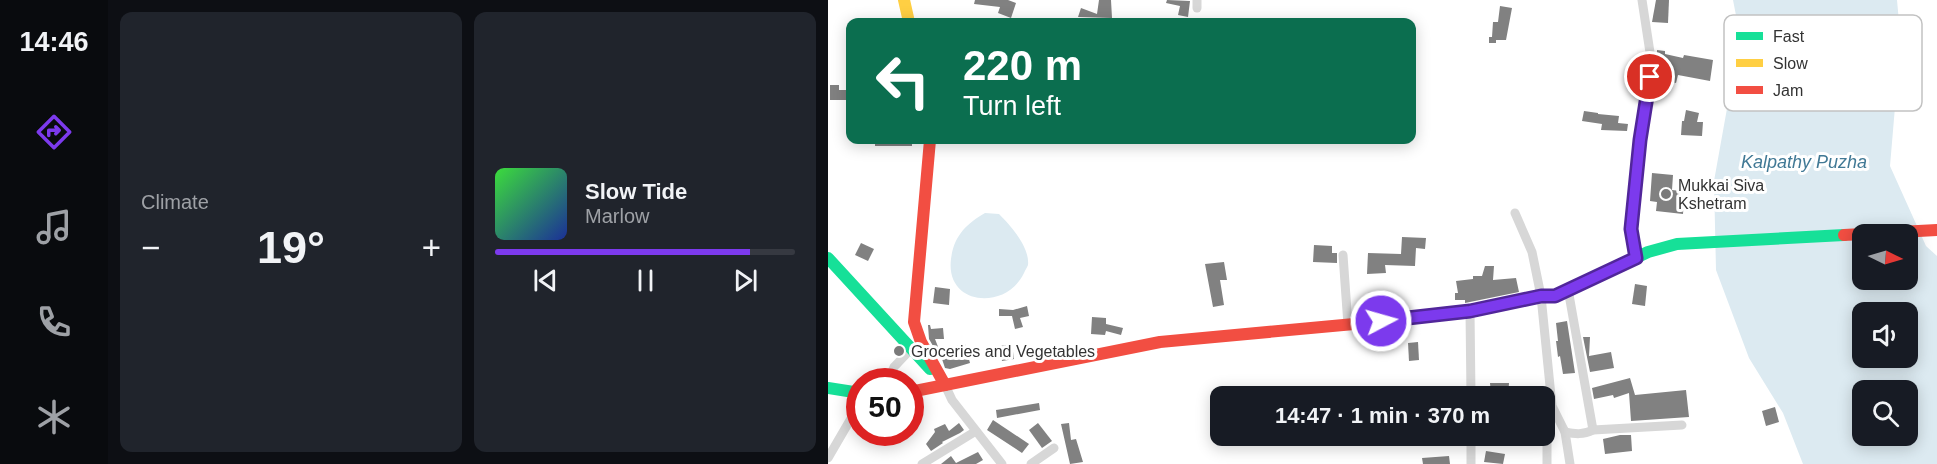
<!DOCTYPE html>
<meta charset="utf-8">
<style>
:root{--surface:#171b24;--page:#20242c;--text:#f1f3f6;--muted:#9ea1a6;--line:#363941;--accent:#7c3aed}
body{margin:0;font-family:Arial,sans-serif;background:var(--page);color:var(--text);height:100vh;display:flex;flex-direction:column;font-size:22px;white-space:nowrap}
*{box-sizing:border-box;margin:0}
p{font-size:20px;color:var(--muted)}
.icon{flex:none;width:33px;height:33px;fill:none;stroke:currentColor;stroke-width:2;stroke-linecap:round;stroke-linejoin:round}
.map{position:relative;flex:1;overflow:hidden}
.panel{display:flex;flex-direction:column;gap:12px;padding:12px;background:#0d0f14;width:720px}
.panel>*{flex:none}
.top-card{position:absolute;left:18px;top:18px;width:570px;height:126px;border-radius:12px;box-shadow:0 3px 15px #0003;background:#0b6e4f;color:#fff;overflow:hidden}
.needle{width:39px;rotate:95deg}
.fabs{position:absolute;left:1024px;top:224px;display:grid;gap:12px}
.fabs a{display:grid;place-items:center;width:66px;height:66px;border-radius:12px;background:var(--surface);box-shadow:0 3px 15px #0003;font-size:30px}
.speed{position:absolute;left:18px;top:368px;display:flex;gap:12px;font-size:30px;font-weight:700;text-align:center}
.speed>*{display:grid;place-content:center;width:78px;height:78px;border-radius:50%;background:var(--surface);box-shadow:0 3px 15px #0003;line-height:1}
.speed .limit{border:9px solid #d22;background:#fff;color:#111}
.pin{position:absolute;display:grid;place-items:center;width:51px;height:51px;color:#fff;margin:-26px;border:3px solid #fff;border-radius:50%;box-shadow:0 2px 6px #0007}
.me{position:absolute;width:66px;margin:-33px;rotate:84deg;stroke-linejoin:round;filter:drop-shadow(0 0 4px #0008)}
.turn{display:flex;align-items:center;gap:21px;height:126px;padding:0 18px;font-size:27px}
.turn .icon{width:78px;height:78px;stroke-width:2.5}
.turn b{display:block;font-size:42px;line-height:51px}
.big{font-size:45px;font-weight:700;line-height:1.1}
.panel .card{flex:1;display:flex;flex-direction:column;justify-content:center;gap:9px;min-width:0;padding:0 21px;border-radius:12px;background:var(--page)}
.song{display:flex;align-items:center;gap:18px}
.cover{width:72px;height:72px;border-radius:9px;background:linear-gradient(135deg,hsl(120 70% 55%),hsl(230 70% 35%))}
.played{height:6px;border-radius:3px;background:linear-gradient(90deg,var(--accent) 85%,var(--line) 85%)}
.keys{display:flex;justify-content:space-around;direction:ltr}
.heat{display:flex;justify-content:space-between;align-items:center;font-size:33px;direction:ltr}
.panel .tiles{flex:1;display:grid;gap:12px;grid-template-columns:repeat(2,1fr)}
.trip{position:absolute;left:382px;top:386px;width:345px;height:60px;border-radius:12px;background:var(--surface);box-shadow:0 3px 15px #0003;font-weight:700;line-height:60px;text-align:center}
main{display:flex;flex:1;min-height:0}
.tab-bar{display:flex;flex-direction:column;width:108px;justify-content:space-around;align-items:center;background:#090b0e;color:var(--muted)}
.tab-bar .icon{width:42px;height:42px}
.tab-bar .on{color:var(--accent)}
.tab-bar b{font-size:27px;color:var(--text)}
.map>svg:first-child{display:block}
.water{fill:#dceaf1;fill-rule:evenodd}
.building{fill:#818181}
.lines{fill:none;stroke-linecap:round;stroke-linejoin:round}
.street{stroke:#d7d7d7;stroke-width:9}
.fast{stroke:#16e098;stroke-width:12}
.slow{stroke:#ffcf43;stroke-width:12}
.jam{stroke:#f24e42;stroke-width:12}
.route-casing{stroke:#51269a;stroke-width:15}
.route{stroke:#7c3aed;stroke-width:10}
.poi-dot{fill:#7a7a7a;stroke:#fff;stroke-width:2}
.labels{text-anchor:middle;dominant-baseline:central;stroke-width:6;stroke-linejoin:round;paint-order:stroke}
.poi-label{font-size:16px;fill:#333;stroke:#fff;text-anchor:start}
.water-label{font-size:18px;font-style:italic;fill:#417995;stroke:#fff}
.key{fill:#fff;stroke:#c2c2c2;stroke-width:1.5}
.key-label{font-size:16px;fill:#333}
</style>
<main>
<nav class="tab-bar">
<b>14:46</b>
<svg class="icon on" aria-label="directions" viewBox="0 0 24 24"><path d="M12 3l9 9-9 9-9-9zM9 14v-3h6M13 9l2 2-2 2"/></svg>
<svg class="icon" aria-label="music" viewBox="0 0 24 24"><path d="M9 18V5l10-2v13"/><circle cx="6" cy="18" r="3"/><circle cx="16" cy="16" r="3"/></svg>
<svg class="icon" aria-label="phone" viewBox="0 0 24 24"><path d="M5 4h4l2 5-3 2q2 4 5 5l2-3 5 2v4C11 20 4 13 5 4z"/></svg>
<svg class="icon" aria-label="climate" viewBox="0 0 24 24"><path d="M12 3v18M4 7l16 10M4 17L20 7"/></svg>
</nav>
<section class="panel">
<div class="tiles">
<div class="card"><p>Climate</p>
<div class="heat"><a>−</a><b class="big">19°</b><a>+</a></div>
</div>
<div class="card">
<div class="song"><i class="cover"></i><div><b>Slow Tide</b><p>Marlow</p></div></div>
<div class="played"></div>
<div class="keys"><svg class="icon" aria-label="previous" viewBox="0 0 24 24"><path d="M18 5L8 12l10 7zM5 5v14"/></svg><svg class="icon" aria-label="pause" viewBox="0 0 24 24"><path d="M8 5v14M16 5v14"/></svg><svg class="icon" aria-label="next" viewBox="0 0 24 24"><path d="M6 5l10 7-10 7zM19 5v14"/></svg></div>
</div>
</div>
</section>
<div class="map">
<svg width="1109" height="464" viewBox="0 0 1109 464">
<rect width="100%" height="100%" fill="#fff"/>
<!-- water -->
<g class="water">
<path d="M 905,0 L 1069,0 L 1071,22 L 1067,107 L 1062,166 L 1098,246 L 1109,256 L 1109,464 L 975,464 L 955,413 L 921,358 L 888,270 L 886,181 L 912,36 ZM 1035,234 L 1080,234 L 1080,279 L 1035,279 ZM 1035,312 L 1080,312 L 1080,357 L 1035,357 ZM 1035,390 L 1080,390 L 1080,435 L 1035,435 Z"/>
<path d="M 157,213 L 171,214 C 182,225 202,247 200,265 C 199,268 197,270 196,273 C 178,311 117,306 123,259 C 126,236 138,224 157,213 Z"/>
</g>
<!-- building -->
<g class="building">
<polygon points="147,0 180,0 188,3 183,18 170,13 172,7 146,4"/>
<polygon points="271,0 283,0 284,18 250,17 253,8 269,14"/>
<polygon points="339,0 362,1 360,17 350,15 352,6 338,3"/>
<polygon points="828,0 841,0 840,23 824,22"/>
<polygon points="672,6 684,8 678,40 668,40 668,43 661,43 661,37 664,37 665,22 670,22"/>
<polygon points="829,50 837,51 837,54 855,58 856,55 885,60 882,81 850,75 848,83 833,79 835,72 829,71"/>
<polygon points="2,85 11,85 11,90 22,90 22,100 2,100"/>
<polygon points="858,110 871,113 869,122 875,122 874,136 853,135 854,121 856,121"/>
<polygon points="756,111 770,113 770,114 791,116 790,123 800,124 799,131 773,130 774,124 754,121"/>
<rect x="47" y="140" width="37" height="6"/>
<polygon points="824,173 845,175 844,190 853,191 852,199 856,199 855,214 828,211 829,202 822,201"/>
<polygon points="574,237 598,238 597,249 588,248 587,266 557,265 558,273 539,274 540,253 573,254"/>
<polygon points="33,243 46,249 40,261 27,255"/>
<polygon points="486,245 504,246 504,253 509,253 509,263 485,262"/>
<polygon points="396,262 399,280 392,280 396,305 385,307 377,264"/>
<polygon points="657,266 666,266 665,280 688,278 691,292 637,303 637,300 627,300 627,293 630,293 628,281 645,279 645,276 654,276"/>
<polygon points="807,284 819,286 817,306 804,304"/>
<polygon points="107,287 122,289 121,305 105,303"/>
<polygon points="199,306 201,316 192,318 195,327 187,329 184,316 171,316 171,309 185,310"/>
<polygon points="264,317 278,318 278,324 295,328 293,335 278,331 277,335 263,334"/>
<polygon points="739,321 747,373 735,374 732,356 730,357 728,341 730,341 728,323"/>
<polygon points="100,325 102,325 103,329 115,328 116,339 107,339 114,357 112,358 101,339"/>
<polygon points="755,337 762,337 761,356 783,352 786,368 762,372"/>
<polygon points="590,342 591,360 581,361 580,343"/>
<polygon points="137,344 142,363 122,369 117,368 114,359 129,355 127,346"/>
<polygon points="184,344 186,359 174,361 173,356 156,358 155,349"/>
<polygon points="802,378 807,395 858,390 861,417 803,421 801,393 786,398 785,395 766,399 764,388"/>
<polygon points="662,383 681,383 680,396 663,395"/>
<polygon points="211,403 212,410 169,418 168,410"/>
<polygon points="947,407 951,422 938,426 934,411"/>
<polygon points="165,420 201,444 194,453 159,430"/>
<polygon points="131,423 136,430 132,433 114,442 115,443 103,451 98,444 107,432 106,429 117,424 121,431"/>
<polygon points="210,423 224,441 214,448 201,430"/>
<polygon points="241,423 243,440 248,439 255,462 242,464 233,424"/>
<polygon points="792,435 803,435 804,451 777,454 775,439"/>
<polygon points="658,451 677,454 675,464 656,462"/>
<polygon points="150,452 155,460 148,464 113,464 123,456 128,463"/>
<polygon points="621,456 622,464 595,464 594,458"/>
</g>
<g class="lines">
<!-- street -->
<g class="street">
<polyline points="369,8 369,0"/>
<polyline points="687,213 704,252 713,296 724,406 737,432 742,464"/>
<polyline points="515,255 520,325"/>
<polyline points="808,258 803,229 812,139 820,94 823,59 814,0"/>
<polyline points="740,289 765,430"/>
<polyline points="642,311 643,396"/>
<polyline points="60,381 66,367 83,349"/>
<polyline points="117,385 124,400 174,464"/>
<path d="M 737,432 C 747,434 755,435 765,430 L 854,425"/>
<polyline points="643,435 643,464"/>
<polyline points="719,444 719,464"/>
<polyline points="0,458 32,403"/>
<polyline points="94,464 148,431"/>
<polyline points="203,464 226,448"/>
</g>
<!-- fast -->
<g class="fast">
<polyline points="0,258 102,369"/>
<polyline points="537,323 642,311 713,296 727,296 820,252 849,244 1016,235"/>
<polyline points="0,388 32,393"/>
</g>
<!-- slow -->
<polyline class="slow" points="76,0 81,22"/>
<!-- jam -->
<g class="jam">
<polyline points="102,140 86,322 93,342 117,385"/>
<polyline points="1016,235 1109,230"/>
<polyline points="82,392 332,342 537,323"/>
</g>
</g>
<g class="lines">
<!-- route casing -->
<g class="route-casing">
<polyline id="route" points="553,321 642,311 713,296 727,296 808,258 803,229 812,140 822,77"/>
</g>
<!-- route -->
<use href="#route" class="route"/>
</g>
<!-- markers -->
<g class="poi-dot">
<circle cx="838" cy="194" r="6"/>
<circle cx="71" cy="351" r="6"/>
</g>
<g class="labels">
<!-- poi labels -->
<g class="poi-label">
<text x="850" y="185">Mukkai Siva<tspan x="850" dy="18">Kshetram</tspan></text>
<text x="83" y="351">Groceries and Vegetables</text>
</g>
<!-- water labels -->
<g class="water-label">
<text x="976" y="162">Kalpathy Puzha</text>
</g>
</g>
<!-- legend -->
<rect x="896" y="15" width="198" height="96" rx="9" class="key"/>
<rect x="908" y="32" width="27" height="8" fill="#16e098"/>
<rect x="908" y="59" width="27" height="8" fill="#ffcf43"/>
<rect x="908" y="86" width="27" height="8" fill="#f24e42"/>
<g class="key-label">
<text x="945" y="42">Fast</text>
<text x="945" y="69">Slow</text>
<text x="945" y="96">Jam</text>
</g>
</svg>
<div class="fabs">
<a><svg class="needle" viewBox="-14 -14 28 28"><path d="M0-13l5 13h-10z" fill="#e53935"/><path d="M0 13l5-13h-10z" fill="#9ea1a6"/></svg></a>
<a><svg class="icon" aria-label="sound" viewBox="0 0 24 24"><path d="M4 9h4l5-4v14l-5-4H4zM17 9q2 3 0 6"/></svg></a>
<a><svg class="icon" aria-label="search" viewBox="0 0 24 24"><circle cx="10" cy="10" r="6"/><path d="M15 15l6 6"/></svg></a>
</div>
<div class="speed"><div class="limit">50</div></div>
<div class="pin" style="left:822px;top:77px;background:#d93025"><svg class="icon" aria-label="arrive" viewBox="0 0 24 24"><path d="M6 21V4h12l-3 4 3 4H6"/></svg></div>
<svg class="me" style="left:553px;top:321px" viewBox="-20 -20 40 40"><circle r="17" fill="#7c3aed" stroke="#fff" stroke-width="3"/><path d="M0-11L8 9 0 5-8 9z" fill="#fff"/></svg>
<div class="trip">14:47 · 1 min · 370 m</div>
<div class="top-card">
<div class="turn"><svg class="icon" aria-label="left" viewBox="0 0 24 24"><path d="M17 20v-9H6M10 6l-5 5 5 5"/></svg><div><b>220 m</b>Turn left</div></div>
</div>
</div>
</main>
